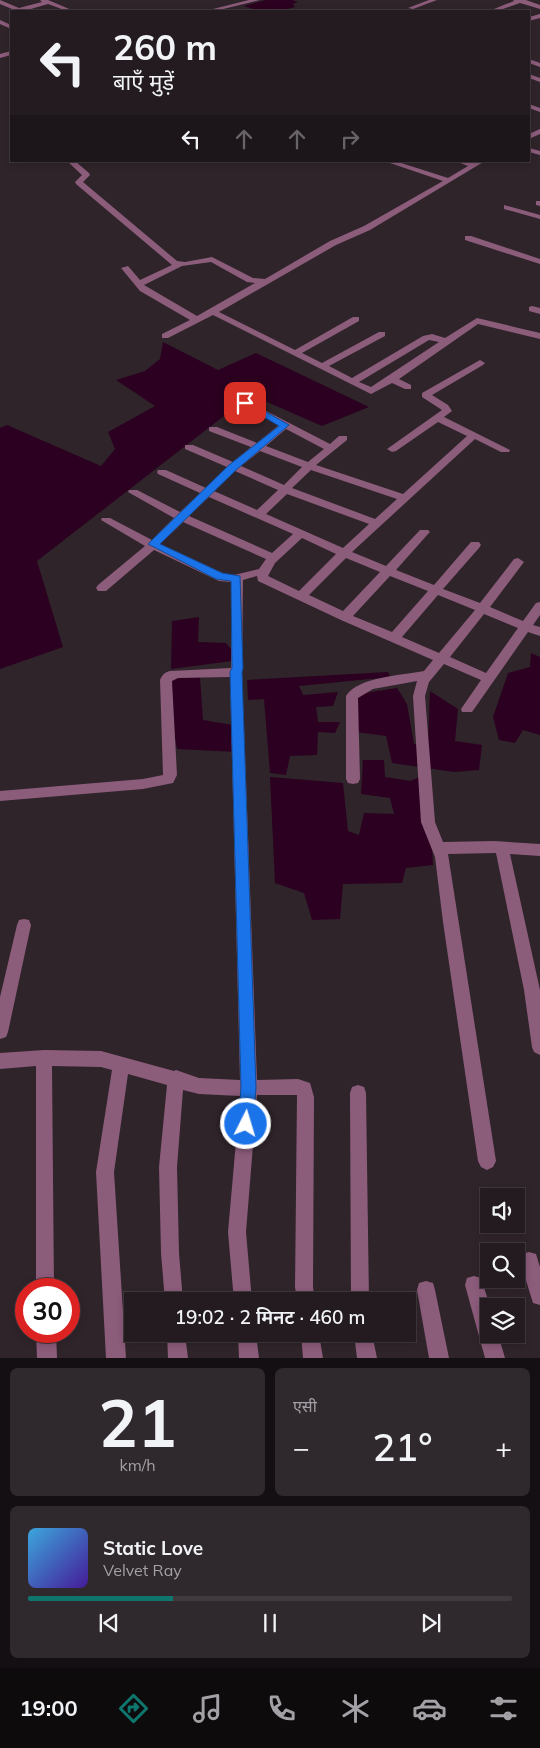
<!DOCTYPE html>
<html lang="hi">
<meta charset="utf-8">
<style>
:root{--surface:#231b20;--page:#2f282d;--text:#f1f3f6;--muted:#a3a1a5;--line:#40393e;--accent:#0f766e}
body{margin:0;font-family:Mulish,"Noto Sans Devanagari",sans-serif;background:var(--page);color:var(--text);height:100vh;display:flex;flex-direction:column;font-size:19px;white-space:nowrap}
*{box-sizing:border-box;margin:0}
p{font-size:16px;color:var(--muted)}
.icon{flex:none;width:28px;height:28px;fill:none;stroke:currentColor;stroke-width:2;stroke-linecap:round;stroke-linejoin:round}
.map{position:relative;height:1358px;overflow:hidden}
.details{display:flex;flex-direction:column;gap:10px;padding:10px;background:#130f12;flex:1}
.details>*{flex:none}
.banner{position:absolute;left:10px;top:10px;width:520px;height:152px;border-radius:0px;box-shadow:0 2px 8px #0003,0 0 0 1px var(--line);background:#231b20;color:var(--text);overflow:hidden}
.tools{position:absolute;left:480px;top:1188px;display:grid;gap:10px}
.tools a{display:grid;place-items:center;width:45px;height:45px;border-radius:0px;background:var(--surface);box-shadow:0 2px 8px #0003,0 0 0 1px var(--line);font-size:25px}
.speed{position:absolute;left:15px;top:1278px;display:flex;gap:10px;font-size:25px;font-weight:700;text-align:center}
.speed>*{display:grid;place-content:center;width:65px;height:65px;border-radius:50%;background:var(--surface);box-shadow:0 2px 8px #0003,0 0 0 1px var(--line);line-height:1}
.speed .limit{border:8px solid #d22;background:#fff;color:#111}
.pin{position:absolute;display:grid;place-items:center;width:42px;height:42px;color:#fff;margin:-21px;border-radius:10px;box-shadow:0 2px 8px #0006}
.me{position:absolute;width:55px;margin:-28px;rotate:5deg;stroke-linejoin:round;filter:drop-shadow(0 0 4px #0008)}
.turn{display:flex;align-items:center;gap:18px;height:105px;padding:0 20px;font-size:22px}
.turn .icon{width:65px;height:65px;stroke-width:2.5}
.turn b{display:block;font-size:35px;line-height:42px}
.lanes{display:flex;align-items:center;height:48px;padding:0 20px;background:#0003;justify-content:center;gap:25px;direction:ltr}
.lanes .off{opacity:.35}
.big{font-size:38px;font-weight:600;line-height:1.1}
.details .widget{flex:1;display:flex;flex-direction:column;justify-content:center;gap:8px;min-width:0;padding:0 18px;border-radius:8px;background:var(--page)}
.details .dial{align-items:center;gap:0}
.dial b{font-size:65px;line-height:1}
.song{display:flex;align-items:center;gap:15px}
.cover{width:60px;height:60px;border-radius:8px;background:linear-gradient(135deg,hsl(200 70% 55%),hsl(260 70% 35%))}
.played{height:5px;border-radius:2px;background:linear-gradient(90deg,var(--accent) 30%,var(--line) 30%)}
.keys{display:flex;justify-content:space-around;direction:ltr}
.heat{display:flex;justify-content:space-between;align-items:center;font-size:28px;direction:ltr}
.details .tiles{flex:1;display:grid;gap:10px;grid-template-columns:1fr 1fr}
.widget:last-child{grid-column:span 2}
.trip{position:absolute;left:124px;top:1292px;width:292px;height:50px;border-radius:0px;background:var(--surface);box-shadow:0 2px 8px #0003,0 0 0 1px var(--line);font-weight:600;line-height:50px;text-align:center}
.tab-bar{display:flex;height:80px;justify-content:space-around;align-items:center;background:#0e0b0d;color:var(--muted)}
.tab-bar .icon{width:35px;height:35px}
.tab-bar .on{color:var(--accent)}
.tab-bar b{font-size:22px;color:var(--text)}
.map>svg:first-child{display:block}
.water{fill:#2c0020}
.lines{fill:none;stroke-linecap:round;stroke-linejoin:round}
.street{fill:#8c5c7b;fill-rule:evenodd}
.route{fill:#1a73e8;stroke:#114b97}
</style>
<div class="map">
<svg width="540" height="1358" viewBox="0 0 540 1358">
<rect width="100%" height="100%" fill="#2f242a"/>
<!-- water -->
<g class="water">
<path d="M 266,0 L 292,0 L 298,2 L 293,4 L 295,7 C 277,12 262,13 244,6 Z"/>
<polygon points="163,342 218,370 256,353 369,407 322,426 251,395 37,561 63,647 0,669 0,428 7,425 101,466 115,449 108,432 155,406 116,380 145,371 160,359"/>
<polygon points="199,617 198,642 226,643 240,660 171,669 172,621"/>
<polygon points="531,653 540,657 540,735 523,730 515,743 499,740 493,717 508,673 530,667"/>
<polygon points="388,672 390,677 299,686 303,695 338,692 333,706 316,707 318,722 340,722 335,733 318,732 317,755 290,756 286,775 270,773 264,699 248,700 247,680"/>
<polygon points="200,677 203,720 239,726 237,752 177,749 164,679"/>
<polygon points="397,688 407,704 414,744 428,747 430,691 458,709 455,741 482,745 479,770 454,772 392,763 386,736 356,732 358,694"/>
<polygon points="363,760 384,760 385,777 411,781 428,772 433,865 406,868 402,883 343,884 340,919 312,920 304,893 275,883 270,777 343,783 348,831 359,835 364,813 394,814 390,798 361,794"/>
</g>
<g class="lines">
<!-- street -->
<g class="street">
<polygon points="0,0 19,8 42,2 40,0 48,0 74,11 67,11 48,4 24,11 11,12 10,11 12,9 0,4"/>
<polygon points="249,0 260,0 215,11 205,11"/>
<polygon points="429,0 437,0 413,9 408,8"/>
<polygon points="513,0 526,0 540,5 540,9 520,3 497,11 489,11 514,1"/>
<polygon points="540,14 540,18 529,21 529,17"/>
<polygon points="0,20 11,25 11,29 0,24"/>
<polygon points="11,51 11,55 0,58 0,54"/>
<polygon points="529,59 540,63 540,67 529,63"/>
<polygon points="529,74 540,78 540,82 529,78"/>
<polygon points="529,104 540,108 540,112 529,108"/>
<polygon points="540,129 540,134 529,139 529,134"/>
<polygon points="529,148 540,151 540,155 529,152"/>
<path d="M 67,161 L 75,161 L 89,173 L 90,175 L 83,182 L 177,261 L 185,262 L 212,257 L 253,278 L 265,279 L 330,241 L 364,226 L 443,181 L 384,161 L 395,161 L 448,178 L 468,166 L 455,161 L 473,163 L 485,161 L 370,230 L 336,245 L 219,312 L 295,350 L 353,317 L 359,317 L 359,321 L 302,353 L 322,363 L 379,332 L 385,332 L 385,336 L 329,366 L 352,378 L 423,336 L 432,334 L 445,338 L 477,318 L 540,333 L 540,339 L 478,324 L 399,379 L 411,385 L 411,389 L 405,389 L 392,383 L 371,394 L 213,315 L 168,338 L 162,338 L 162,334 L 190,320 L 140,291 L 121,268 L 128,266 L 140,280 L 172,265 L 76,184 L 75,182 L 82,175 ZM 211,262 L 247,282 L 255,283 L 197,316 L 144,285 L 182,266 ZM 429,340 L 439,342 L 371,387 L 359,382 Z"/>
<polygon points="536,201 540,201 540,206 536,205"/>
<polygon points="504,205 540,215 540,219 504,209"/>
<polygon points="465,236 471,236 540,259 540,264 465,240"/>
<polygon points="532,306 540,308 540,314 529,311 529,307"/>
<path d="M 480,360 L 485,363 L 483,365 L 432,395 L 448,405 L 452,411 L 444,417 L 510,450 L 509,452 L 501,452 L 475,439 L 352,552 L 386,566 L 420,530 L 428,530 L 430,532 L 428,534 L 396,570 L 434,585 L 471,542 L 479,542 L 481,545 L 479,548 L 443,589 L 480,603 L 514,559 L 518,558 L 524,562 L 490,607 L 523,621 L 536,603 L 540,602 L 540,615 L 533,625 L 540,627 L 540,636 L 528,632 L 472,712 L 462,712 L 461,709 L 481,680 L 444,664 L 429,682 L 425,696 L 435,822 L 443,842 L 494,841 L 540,844 L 540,856 L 510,854 L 540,990 L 540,1055 L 534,1052 L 532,1047 L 524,990 L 496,853 L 448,854 L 496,1161 L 493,1167 L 487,1170 L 481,1167 L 478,1161 L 443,922 L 435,857 L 421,822 L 413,696 L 417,681 L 373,689 L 358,698 L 360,779 L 358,783 L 353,784 L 348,783 L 346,779 L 346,696 C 357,677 403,675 424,671 L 433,660 L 341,620 L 258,581 L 257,576 L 243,580 L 242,672 L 257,1080 L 298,1079 L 310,1083 L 314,1097 L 313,1287 L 315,1301 L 297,1301 L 295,1287 L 297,1095 L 257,1095 L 246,1232 L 252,1301 L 234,1301 L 228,1232 L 240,1096 L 199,1094 L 183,1090 L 177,1167 L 179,1253 L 183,1301 L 165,1301 L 161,1253 L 159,1167 L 167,1085 L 128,1074 L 114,1172 L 126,1358 L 106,1358 L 96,1172 L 112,1070 L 101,1067 L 52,1066 L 54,1289 L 36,1289 L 36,1066 L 0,1069 L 0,1053 L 44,1050 L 101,1051 L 174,1071 L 176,1070 L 199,1078 L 240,1080 L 230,677 L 178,678 L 172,681 L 177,775 L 173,783 L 143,789 L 0,801 L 0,791 L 143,779 L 163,775 L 160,680 C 162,675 165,672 170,671 L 231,668 L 231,582 L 219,581 L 154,550 L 106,591 L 98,591 L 96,588 L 98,585 L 145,546 L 101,520 L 102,518 L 110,518 L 152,540 L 174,518 L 128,492 L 129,490 L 137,490 L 180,512 L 200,493 L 158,474 L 157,472 L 158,470 L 166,470 L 206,488 L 227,467 L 185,449 L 185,445 L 193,445 L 233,462 L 251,447 L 209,431 L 209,427 L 217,427 L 257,443 L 279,425 L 242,405 L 242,401 L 245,400 L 330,444 L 339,436 L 347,436 L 347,440 L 316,465 L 403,494 L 467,436 L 438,422 L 396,451 L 392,452 L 387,449 L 442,410 L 422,397 L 422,393 ZM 286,429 L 324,449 L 308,462 L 266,446 ZM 260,451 L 302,467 L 284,485 L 241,466 ZM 311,470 L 397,499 L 375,519 L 292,488 ZM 235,471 L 278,490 L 257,510 L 214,491 ZM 287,494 L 369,524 L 343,548 L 266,514 ZM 209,497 L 293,534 L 272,553 L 189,516 ZM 183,522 L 266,559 L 259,569 L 234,575 L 225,574 L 160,544 ZM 302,538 L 336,554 L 299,591 L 268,576 L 275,563 ZM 346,558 L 380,572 L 343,611 L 309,595 ZM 390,576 L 428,591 L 392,632 L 353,616 ZM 438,595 L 475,610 L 439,653 L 402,637 ZM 484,614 L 518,628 L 486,673 L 450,657 Z"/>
<polygon points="24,919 29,920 31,925 8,1032 6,1037 0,1039 0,997 17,925 19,920"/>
<polygon points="358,1085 364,1087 366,1093 369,1301 351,1301 350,1093 352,1087"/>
<polygon points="529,1252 536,1254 540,1267 540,1305 533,1303 520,1261 522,1254"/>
<polygon points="474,1276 481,1278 490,1306 489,1334 498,1334 505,1358 485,1358 465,1285 467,1278"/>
<polygon points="426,1281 433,1283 435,1290 449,1358 429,1358 417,1290 419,1283"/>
<polygon points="36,1331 56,1331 57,1358 37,1358"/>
<polygon points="167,1334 185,1334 188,1358 168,1358"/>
<polygon points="238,1334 256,1334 259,1358 239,1358"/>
<polygon points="301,1334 319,1334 323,1358 303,1358"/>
<polygon points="354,1334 372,1334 377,1358 357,1358"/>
</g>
</g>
<!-- route -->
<polygon class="route" points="245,400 289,425 236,470 160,544 222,573 240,576 243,668 242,672 256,1088 253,1124 251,1129 246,1131 240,1129 238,1124 241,1088 230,672 232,668 231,581 216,579 148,544 229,465 279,426 242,404 241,403"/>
</svg>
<div class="tools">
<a><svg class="icon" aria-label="sound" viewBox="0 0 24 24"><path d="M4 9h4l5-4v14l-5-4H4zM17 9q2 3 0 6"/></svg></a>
<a><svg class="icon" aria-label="search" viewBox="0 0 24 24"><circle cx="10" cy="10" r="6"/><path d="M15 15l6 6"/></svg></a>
<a><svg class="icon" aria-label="layers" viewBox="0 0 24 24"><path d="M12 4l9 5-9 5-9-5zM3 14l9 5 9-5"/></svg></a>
</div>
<div class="speed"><div class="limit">30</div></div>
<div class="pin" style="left:245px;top:403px;background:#d93025"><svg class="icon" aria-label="arrive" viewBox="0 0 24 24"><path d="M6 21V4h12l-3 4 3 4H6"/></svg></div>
<svg class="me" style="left:246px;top:1124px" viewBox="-20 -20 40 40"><circle r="17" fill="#1a73e8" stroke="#fff" stroke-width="3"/><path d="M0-11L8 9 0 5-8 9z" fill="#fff"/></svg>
<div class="trip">19:02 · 2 मिनट · 460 m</div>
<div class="banner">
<div class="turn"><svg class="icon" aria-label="left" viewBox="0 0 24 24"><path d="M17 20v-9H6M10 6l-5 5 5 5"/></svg><div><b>260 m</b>बाएँ मुड़ें</div></div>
<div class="lanes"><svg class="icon" aria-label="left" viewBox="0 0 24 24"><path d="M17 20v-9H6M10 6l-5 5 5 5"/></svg><svg class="icon off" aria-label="ahead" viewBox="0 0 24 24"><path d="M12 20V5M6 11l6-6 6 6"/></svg><svg class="icon off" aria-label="ahead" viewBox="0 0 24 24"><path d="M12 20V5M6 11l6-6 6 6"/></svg><svg class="icon off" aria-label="right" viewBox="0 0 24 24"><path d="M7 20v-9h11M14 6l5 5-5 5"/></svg></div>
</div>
</div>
<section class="details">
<div class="tiles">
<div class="widget dial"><b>21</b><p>km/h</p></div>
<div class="widget"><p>एसी</p>
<div class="heat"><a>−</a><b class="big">21°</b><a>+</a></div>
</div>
<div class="widget">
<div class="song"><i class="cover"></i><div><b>Static Love</b><p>Velvet Ray</p></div></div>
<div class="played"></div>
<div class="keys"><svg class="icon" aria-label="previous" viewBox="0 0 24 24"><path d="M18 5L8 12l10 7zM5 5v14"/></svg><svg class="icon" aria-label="pause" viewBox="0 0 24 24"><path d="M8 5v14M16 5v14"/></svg><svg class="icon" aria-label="next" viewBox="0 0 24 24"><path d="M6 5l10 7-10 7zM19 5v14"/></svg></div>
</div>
</div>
</section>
<nav class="tab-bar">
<b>19:00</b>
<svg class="icon on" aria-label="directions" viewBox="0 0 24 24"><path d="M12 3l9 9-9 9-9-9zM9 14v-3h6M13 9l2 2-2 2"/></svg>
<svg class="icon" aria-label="music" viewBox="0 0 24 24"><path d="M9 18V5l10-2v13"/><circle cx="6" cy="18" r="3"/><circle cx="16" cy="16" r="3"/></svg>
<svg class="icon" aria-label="phone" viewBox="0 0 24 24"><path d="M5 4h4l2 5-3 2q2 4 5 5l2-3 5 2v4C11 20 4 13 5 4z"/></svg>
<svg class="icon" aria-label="climate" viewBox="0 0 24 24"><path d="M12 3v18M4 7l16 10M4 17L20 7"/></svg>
<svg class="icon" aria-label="car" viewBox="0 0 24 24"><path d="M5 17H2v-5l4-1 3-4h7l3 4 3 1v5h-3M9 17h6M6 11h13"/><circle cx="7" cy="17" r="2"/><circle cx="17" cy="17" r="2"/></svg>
<svg class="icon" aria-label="filters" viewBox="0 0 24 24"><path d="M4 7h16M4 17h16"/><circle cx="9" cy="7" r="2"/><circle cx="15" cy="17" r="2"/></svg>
</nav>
